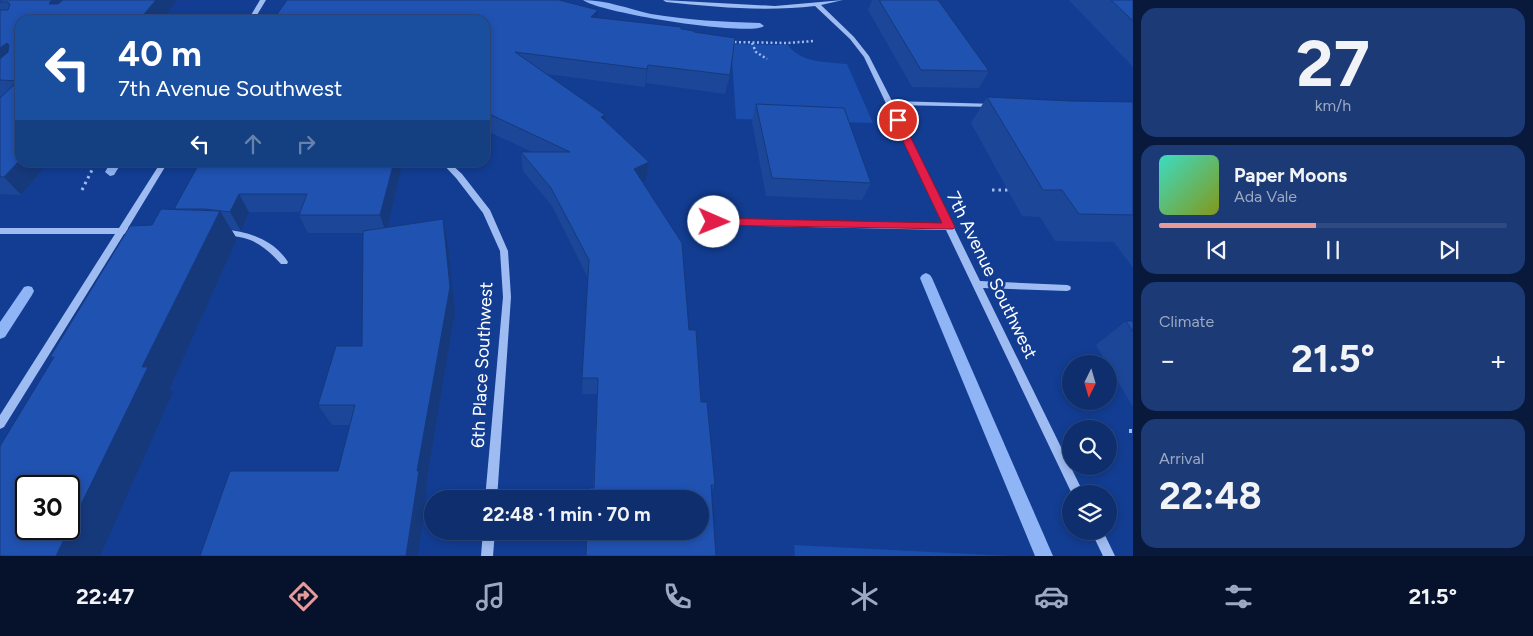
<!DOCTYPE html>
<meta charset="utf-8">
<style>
:root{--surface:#0e2e6e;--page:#1c3a76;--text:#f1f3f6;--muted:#9ba8c2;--line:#2e4a81;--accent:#e69b98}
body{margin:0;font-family:Figtree,sans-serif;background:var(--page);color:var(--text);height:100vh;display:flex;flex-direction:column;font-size:19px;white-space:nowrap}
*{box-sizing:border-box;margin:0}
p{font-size:16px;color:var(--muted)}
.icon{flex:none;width:28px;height:28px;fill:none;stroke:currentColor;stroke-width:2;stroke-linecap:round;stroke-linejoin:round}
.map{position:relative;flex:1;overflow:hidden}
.details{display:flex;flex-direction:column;gap:8px;padding:8px;background:#08193c;width:400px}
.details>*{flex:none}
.top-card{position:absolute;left:15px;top:15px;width:475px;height:152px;border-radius:15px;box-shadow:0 2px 8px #0003,0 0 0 1px var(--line);background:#1a4fa0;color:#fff;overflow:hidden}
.needle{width:32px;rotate:185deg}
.tools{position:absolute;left:1062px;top:355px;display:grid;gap:10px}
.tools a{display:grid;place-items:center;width:55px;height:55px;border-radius:50%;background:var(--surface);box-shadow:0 2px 8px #0003,0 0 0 1px var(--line);font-size:25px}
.speed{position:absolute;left:15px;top:475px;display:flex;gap:10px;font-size:25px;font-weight:700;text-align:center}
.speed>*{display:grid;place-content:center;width:65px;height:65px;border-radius:50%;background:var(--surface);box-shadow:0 2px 8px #0003,0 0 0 1px var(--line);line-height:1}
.speed .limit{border:2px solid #111;border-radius:8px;background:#fff;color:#111}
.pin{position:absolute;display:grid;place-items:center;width:42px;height:42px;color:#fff;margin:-21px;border:2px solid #fff;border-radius:50%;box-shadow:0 1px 5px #0007}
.me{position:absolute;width:55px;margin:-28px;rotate:91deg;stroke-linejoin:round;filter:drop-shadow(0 0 4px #0008)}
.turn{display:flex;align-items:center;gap:18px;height:105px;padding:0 20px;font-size:22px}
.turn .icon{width:65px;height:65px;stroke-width:2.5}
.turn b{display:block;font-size:35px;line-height:42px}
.lanes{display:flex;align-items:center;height:48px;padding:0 20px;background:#0003;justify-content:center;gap:25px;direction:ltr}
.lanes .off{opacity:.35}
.big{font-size:38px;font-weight:700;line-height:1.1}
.details .card{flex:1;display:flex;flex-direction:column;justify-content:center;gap:8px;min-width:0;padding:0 18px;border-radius:15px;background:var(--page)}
.details .dial{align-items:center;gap:0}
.dial b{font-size:65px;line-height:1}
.song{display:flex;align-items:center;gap:15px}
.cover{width:60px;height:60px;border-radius:8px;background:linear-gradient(135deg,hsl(170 70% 55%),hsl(70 70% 35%))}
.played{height:5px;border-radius:2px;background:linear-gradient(90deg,var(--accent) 45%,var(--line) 45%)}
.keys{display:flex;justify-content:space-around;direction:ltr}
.heat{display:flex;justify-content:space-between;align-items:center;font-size:28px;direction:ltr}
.trip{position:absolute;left:424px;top:490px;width:285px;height:50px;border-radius:25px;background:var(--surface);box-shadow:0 2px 8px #0003,0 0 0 1px var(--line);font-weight:700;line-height:50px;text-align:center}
.tab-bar{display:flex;height:80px;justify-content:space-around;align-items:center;background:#06122c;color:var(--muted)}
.tab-bar .icon{width:35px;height:35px}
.tab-bar .selected{color:var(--accent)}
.tab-bar b{font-size:22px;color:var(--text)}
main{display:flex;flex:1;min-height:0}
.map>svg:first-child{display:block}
.green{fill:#1a4dac}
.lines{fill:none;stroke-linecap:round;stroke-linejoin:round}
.stream{fill:#90b5f6;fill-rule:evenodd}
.path-far2{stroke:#9fbcf2;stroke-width:2.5;stroke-dasharray:2 2.5;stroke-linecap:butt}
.path-far1{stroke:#9fbcf2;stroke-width:3;stroke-dasharray:2.5 4;stroke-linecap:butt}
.path{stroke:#9fbcf2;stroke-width:4;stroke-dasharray:3 4.5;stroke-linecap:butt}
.minor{fill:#9fbcf2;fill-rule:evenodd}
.wall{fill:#1c4798}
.shaded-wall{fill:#16397c}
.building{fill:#2052b1;stroke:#16397c;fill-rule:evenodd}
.route{fill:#e11d48;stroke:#92132f}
.labels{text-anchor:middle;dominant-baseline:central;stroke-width:5;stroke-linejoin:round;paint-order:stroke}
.street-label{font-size:18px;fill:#fff;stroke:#123d92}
</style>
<main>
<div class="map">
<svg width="1133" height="556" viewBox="0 0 1133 556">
<rect width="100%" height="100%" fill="#123d92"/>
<!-- green -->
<g class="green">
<path d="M 731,44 L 788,45 C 801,63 826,62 847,64 L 873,123 L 736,119 Z"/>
<polygon points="794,545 1009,556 795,556"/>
</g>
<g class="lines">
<!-- stream -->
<g class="stream">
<path d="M 583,0 C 606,0 629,9 651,14 C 687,20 724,22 760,23 L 764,26 C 750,37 600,13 583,0 Z"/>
<polygon points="111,162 122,162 114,175 110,176 105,172"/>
<polygon points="926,273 930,275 932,278 1053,556 1035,556 920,278 922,275"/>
<polygon points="28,286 32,287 34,291 32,295 5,337 0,339 0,322 24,287"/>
</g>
<!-- path-far2 -->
<g class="path-far2">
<polyline points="730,42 788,43 814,41"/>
<polyline points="752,43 756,52 767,59"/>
</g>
<!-- path-far1 -->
<g class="path-far1">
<polyline points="82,190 96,162"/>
<polyline points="992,190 1010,190"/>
</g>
<!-- path -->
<polyline class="path" points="1129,431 1133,431"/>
<!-- minor -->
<g class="minor">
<polygon points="260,0 266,0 254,20 248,20"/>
<path d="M 663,0 L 775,6 L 843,0 L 821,5 L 854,37 L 869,56 L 892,101 L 996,104 L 997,105 L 994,107 L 894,105 L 980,281 L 1067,285 L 1070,286 L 1071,288 L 1070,290 L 1067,291 L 983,288 L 1084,494 L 1072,494 L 946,230 L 714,225 L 710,222 L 714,219 L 943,224 L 864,57 L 850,39 L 815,6 C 765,12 716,7 666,2 Z"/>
<polygon points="161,162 168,162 128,228 131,231 130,233 124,234 4,427 0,429 0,415 115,234 0,234 0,228 119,228"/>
<polygon points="441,162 449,162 462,174 490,210 508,251 511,297 497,499 485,499 503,297 500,251 483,213 456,178"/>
<path d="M 223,229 C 249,232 273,239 288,262 L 287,264 L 281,264 C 271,253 260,242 244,238 C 236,236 228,236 220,234 L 219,232 Z"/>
<polygon points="483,531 495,531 493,556 481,556"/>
<polygon points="1091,531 1103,531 1115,556 1103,556"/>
</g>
</g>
<!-- wall -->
<g class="wall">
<polygon points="0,0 178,0 162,20 20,20 20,162 49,162 21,195 0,194"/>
<polygon points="872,0 938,0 989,71 979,88 912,87 868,10"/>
<polygon points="1069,0 1133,0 1133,67"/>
<polygon points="597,18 681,29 694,32 730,75 725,94 646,83 645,87 547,74 605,121 649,162 646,181 643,183 689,330 701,402 715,485 711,492 716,556 586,556 587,531 700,531 700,499 588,499 589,488 593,488 597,394 582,394 588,278 552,206 523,171 521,152 532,152 485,130 485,20"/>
<polygon points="987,97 1070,101 1133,102 1133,268 1114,242 1055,241 1040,217 1022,216 971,123"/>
<polygon points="756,104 871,183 862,200 766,196 752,122"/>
<polygon points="200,162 401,171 387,228 443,219 448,243 455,311 426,485 427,488 338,471 350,425 332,425 318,405 362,346 363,233 308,233 299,215 300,212 249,212 241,231 231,229 237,239 170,388 173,392 53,359 50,357 152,225 174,209"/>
<polygon points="1126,321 1133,321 1133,407 1109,366 1109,364 1107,364 1096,345"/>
</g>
<!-- shaded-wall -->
<g class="shaded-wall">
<polygon points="52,0 82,0 61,19 49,4 50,2"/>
<polygon points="156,0 178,0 162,20 139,20"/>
<polygon points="598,10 597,27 591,17"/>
<polygon points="7,43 20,60 0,78 0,48"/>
<polygon points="648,65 646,83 645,87 647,69"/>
<polygon points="605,115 604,133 601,117"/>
<polygon points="20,160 20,162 49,162 21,195 4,177"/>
<polygon points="394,162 399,162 401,171 386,233 380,215"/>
<polygon points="649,162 646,181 632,187 634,169"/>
<polygon points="239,194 249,212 241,231 230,212"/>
<polygon points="220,211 237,239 170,388 173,392 100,556 56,556 142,367"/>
<polygon points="443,219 448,243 455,311 426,485 427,488 418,556 406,556 417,471"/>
</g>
<!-- building -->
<g class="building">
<polygon points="0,0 52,0 50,2 49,4 58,4 63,0 156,0 139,20 20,20 20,160 4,177 0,177 0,98 18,81 0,80 0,59 8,52 9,45 7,43 0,48 0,10 8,10 10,4 8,2 0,2"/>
<polygon points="287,0 559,0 598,10 591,17 681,27 681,29 694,31 694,32 735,38 730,75 648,65 647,69 515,52 605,115 601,117 649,162 634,169 682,243 689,330 696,330 701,402 707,402 715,485 711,485 716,556 586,556 587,531 700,531 700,499 589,499 589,488 594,488 598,378 582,378 589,260 551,188 521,152 570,152 485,112 485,20 273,20"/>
<polygon points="879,0 938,0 989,71 921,70"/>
<polygon points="1111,0 1133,0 1133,21"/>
<polygon points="987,97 1070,101 1133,102 1133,215 1079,214 1062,190 1043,190"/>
<polygon points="756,104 844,108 871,183 772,178"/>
<polygon points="200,162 394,162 380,215 299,215 307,194 239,194 230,212 204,209 174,209"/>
<path d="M 161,209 L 220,211 L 142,367 L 148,367 L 56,556 L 0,556 L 0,446 L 54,357 L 50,357 L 130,226 L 152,225 ZM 26,486 L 69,486 L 69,529 L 26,529 Z"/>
<polygon points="443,219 450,287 417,471 419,471 406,556 200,556 230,471 338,471 355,405 318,405 336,346 362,346 363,231"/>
<polygon points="1126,321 1133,321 1133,332"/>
</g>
<!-- route -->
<polygon class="route" points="898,118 902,120 955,227 953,229 714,225 709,222 714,218 942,223 893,120"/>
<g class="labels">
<!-- street labels -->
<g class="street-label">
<text transform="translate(992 275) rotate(64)">7th Avenue Southwest</text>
<text transform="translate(482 365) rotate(-87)">6th Place Southwest</text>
</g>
</g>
</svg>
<div class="tools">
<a><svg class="needle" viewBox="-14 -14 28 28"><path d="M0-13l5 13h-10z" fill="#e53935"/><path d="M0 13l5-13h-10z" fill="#9ba8c2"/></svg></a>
<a><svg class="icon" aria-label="search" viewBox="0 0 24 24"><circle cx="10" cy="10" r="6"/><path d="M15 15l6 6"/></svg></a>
<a><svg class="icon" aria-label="layers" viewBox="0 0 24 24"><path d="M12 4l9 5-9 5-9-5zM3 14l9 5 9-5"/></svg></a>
</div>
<div class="speed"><div class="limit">30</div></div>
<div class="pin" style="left:898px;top:120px;background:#d93025"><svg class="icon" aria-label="arrive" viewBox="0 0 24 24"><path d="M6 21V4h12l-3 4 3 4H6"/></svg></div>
<svg class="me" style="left:714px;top:222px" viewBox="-20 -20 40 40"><circle r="19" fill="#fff"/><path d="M0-13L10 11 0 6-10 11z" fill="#e11d48"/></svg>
<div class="trip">22:48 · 1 min · 70 m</div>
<div class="top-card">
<div class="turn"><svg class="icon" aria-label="left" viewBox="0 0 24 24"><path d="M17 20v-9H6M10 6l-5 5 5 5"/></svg><div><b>40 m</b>7th Avenue Southwest</div></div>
<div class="lanes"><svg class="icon" aria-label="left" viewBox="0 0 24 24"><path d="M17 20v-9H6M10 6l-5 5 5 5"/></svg><svg class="icon off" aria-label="ahead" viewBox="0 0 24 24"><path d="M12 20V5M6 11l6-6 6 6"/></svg><svg class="icon off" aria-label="right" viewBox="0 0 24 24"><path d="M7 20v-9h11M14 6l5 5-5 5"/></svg></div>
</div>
</div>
<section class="details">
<div class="card dial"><b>27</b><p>km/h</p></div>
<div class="card">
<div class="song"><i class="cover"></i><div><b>Paper Moons</b><p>Ada Vale</p></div></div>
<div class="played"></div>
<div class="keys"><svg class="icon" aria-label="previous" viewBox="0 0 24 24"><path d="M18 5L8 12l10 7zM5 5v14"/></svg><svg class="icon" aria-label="pause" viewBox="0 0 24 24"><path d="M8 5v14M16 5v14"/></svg><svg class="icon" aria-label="next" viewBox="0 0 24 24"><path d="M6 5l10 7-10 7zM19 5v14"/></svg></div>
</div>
<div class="card"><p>Climate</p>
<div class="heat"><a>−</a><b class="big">21.5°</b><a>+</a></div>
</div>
<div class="card"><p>Arrival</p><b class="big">22:48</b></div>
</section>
</main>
<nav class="tab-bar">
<b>22:47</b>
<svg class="icon selected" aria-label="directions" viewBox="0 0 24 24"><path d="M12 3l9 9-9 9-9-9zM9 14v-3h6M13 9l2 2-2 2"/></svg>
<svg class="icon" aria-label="music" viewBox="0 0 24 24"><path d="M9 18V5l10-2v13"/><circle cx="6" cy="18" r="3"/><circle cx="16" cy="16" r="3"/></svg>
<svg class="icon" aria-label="phone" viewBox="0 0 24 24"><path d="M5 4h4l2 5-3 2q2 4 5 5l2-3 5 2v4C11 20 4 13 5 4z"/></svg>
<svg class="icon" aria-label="climate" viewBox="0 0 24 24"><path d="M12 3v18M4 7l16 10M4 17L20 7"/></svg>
<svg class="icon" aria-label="car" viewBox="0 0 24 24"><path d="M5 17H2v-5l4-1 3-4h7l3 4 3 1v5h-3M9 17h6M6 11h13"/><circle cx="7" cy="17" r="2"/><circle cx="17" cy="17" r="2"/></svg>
<svg class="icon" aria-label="filters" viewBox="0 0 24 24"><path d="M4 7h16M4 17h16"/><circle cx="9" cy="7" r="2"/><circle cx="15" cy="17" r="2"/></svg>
<b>21.5°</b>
</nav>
